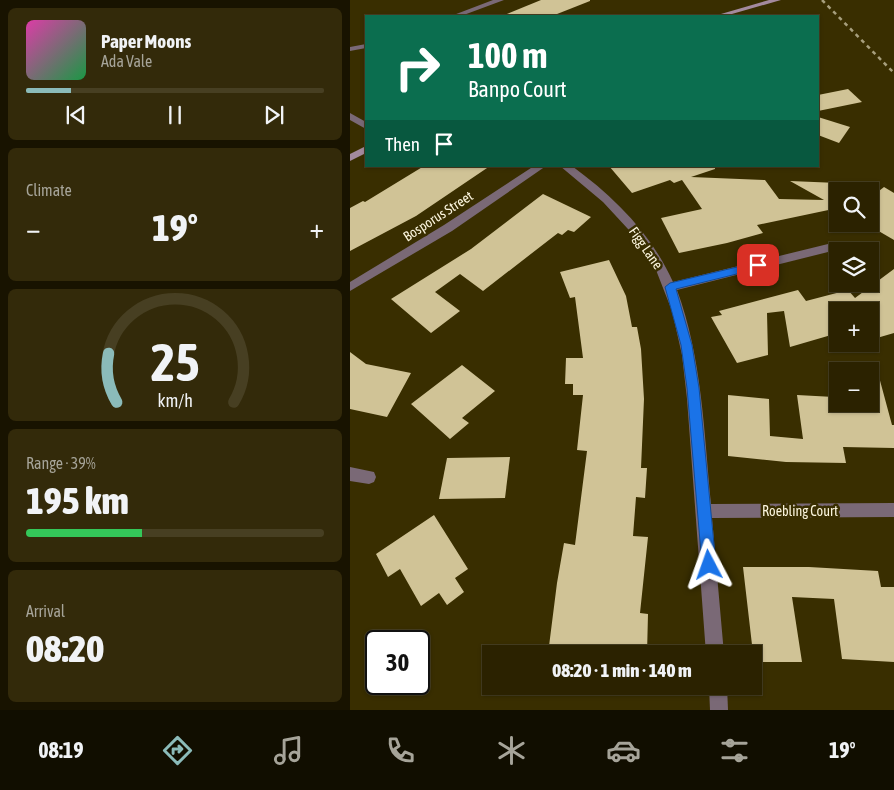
<!DOCTYPE html>
<meta charset="utf-8">
<style>
:root{--surface:#2b2200;--page:#332a0a;--text:#f1f3f6;--muted:#a6a499;--line:#473f22;--accent:#8bbbb9}
body{margin:0;font-family:"Asap Condensed",sans-serif;background:var(--page);color:var(--text);height:100vh;display:flex;flex-direction:column;font-size:19px;white-space:nowrap}
*{box-sizing:border-box;margin:0}
p{font-size:16px;color:var(--muted)}
.icon{flex:none;width:28px;height:28px;fill:none;stroke:currentColor;stroke-width:2;stroke-linecap:round;stroke-linejoin:round}
.map{position:relative;flex:1;overflow:hidden}
.drawer{display:flex;flex-direction:column;gap:8px;padding:8px;background:#181300;width:350px}
.drawer>*{flex:none}
.hud{position:absolute;left:15px;top:15px;width:454px;height:152px;border-radius:0px;box-shadow:0 1px 4px #0004,0 0 0 1px var(--line);background:#0b6e4f;color:#fff;overflow:hidden}
.fabs{position:absolute;left:479px;top:182px;display:grid;gap:10px}
.fabs a{display:grid;place-items:center;width:50px;height:50px;border-radius:0px;background:var(--surface);box-shadow:0 1px 4px #0004,0 0 0 1px var(--line);font-size:25px}
.speed{position:absolute;left:15px;top:630px;display:flex;gap:10px;font-size:25px;font-weight:700;text-align:center}
.speed>*{display:grid;place-content:center;width:65px;height:65px;border-radius:50%;background:var(--surface);box-shadow:0 1px 4px #0004,0 0 0 1px var(--line);line-height:1}
.speed .limit{border:2px solid #111;border-radius:8px;background:#fff;color:#111}
.pin{position:absolute;display:grid;place-items:center;width:42px;height:42px;color:#fff;margin:-21px;border-radius:10px;box-shadow:0 2px 8px #0006}
.me{position:absolute;width:55px;margin:-28px;rotate:356deg;stroke-linejoin:round;filter:drop-shadow(0 0 4px #0008)}
.turn{display:flex;align-items:center;gap:18px;height:105px;padding:0 20px;font-size:22px}
.turn .icon{width:65px;height:65px;stroke-width:2.5}
.turn b{display:block;font-size:35px;line-height:42px}
.then{display:flex;align-items:center;height:48px;padding:0 20px;background:#0003;gap:10px;font-size:19px}
.big{font-size:38px;font-weight:800;line-height:1.1}
.drawer .widget{flex:1;display:flex;flex-direction:column;justify-content:center;gap:8px;min-width:0;padding:0 18px;border-radius:8px;background:var(--page)}
.drawer .dial{align-items:center;gap:0}
.dial svg{height:130px;overflow:visible;fill:none;stroke:var(--line);stroke-width:7;stroke-linecap:round;text-anchor:middle}
.dial text{fill:var(--text);stroke:none}
.song{display:flex;align-items:center;gap:15px}
.cover{width:60px;height:60px;border-radius:8px;background:linear-gradient(135deg,hsl(320 70% 55%),hsl(140 70% 35%))}
.played{height:5px;border-radius:2px;background:linear-gradient(90deg,var(--accent) 15%,var(--line) 15%)}
.keys{display:flex;justify-content:space-around;direction:ltr}
.heat{display:flex;justify-content:space-between;align-items:center;font-size:28px;direction:ltr}
.charge{height:8px;border-radius:4px;background:linear-gradient(90deg,#34c759 39%,var(--line) 0)}
.trip{position:absolute;left:132px;top:645px;width:280px;height:50px;border-radius:0px;background:var(--surface);box-shadow:0 1px 4px #0004,0 0 0 1px var(--line);font-weight:800;line-height:50px;text-align:center}
.menu{display:flex;height:80px;justify-content:space-around;align-items:center;background:#110e00;color:var(--muted)}
.menu .icon{width:35px;height:35px}
.menu .current{color:var(--accent)}
.menu b{font-size:22px;color:var(--text)}
main{display:flex;flex:1;min-height:0}
.map>svg:first-child{display:block}
.building{fill:#d0c396}
.lines{fill:none;stroke-linecap:round;stroke-linejoin:round}
.street{fill:#7a6976;fill-rule:evenodd}
.secondary{fill:#a48a9e;fill-rule:evenodd}
.rail{stroke:#a79f7d;stroke-width:2.5;stroke-dasharray:4 4;stroke-linecap:butt}
.route{fill:#1a73e8;stroke:#114b97}
.labels{text-anchor:middle;dominant-baseline:central;stroke-width:5;stroke-linejoin:round;paint-order:stroke}
.street-label{font-size:14px;fill:#fbf5dd;stroke:#392e00}
</style>
<main>
<section class="drawer">
<div class="widget">
<div class="song"><i class="cover"></i><div><b>Paper Moons</b><p>Ada Vale</p></div></div>
<div class="played"></div>
<div class="keys"><svg class="icon" aria-label="previous" viewBox="0 0 24 24"><path d="M18 5L8 12l10 7zM5 5v14"/></svg><svg class="icon" aria-label="pause" viewBox="0 0 24 24"><path d="M8 5v14M16 5v14"/></svg><svg class="icon" aria-label="next" viewBox="0 0 24 24"><path d="M6 5l10 7-10 7zM19 5v14"/></svg></div>
</div>
<div class="widget"><p>Climate</p>
<div class="heat"><a>−</a><b class="big">19°</b><a>+</a></div>
</div>
<div class="widget dial"><svg viewBox="0 0 100 80">
<path d="M14 69A42 42 0 1 1 86 69"/>
<path d="M14 69A42 42 0 0 1 9 39" stroke="#8bbbb9"/>
<text x="50" y="56" font-size="32" font-weight="700">25</text>
<text x="50" y="72" font-size="11">km/h</text>
</svg></div>
<div class="widget"><p>Range · 39%</p><b class="big">195 km</b><div class="charge"></div></div>
<div class="widget"><p>Arrival</p><b class="big">08:20</b></div>
</section>
<div class="map">
<svg width="544" height="710" viewBox="0 0 544 710">
<rect width="100%" height="100%" fill="#392e00"/>
<!-- building -->
<g class="building">
<polygon points="191,0 240,0 240,1 202,16 152,16"/>
<polygon points="498,89 512,102 468,111 468,95"/>
<polygon points="468,117 500,127 489,143 468,135"/>
<polygon points="74,166 140,166 66,216 0,251 0,208 13,201 15,202"/>
<polygon points="259,166 365,166 365,169 341,177 415,180 429,199 474,200 440,181 488,183 488,208 407,225 413,233 377,243 329,253 311,218 352,209 332,180 324,183 320,180 282,193"/>
<polygon points="534,187 544,193 544,240 520,226 520,198"/>
<polygon points="193,194 241,217 224,232 218,230 212,235 208,233 133,291 110,274 85,292 110,311 81,333 41,299 121,249"/>
<polygon points="259,260 276,296 282,327 287,327 291,349 294,399 291,468 297,468 295,498 286,497 283,536 298,537 290,613 298,614 297,654 198,654 207,583 214,543 225,545 237,451 227,450 233,395 223,395 223,384 215,384 216,358 233,358 225,297 220,298 210,272"/>
<polygon points="544,269 544,333 520,340 520,311 488,311 488,333 440,347 434,311 417,313 418,355 387,363 361,317 372,315 369,311 448,290 456,301 498,290 505,298"/>
<polygon points="0,352 16,364 61,373 37,417 0,409"/>
<polygon points="520,362 525,362 542,425 544,425 544,448 493,447 496,463 436,462 378,456 378,395 419,399 420,436 453,439 447,395 484,397 485,404 520,404"/>
<polygon points="112,365 145,391 112,418 119,423 100,439 61,404"/>
<polygon points="160,457 155,498 89,499 97,458"/>
<polygon points="84,515 118,569 105,578 114,592 97,605 89,593 71,606 50,569 38,577 26,554"/>
<polygon points="393,567 459,567 528,571 531,587 544,587 544,662 492,659 484,599 442,597 452,662 404,662"/>
</g>
<g class="lines">
<!-- street -->
<g class="street">
<polygon points="143,0 154,0 111,16 101,16"/>
<polygon points="16,44 16,48 0,51 0,47"/>
<polygon points="0,113 16,122 16,129 0,120"/>
<polygon points="184,166 196,166 102,231 0,291 0,282 94,225"/>
<path d="M 210,166 L 222,166 C 264,197 301,233 323,282 L 478,244 L 483,248 L 478,252 L 327,290 C 352,358 354,432 361,504 L 544,503 L 544,517 L 362,518 L 374,654 L 356,654 L 337,399 L 332,355 L 322,311 L 306,270 L 290,242 L 253,202 Z"/>
<polygon points="0,467 24,472 26,477 24,482 19,484 0,481"/>
<polygon points="359,686 377,686 378,710 360,710"/>
</g>
<!-- secondary -->
<g class="secondary">
<polygon points="419,0 431,0 375,16 364,16"/>
<polygon points="16,146 16,153 0,161 0,154"/>
</g>
<!-- rail -->
<polyline class="rail" points="472,0 544,73"/>
</g>
<!-- route -->
<polygon class="route" points="408,262 413,265 411,268 326,289 342,345 349,388 366,565 364,570 359,572 354,570 352,565 337,388 331,345 315,287 320,283"/>
<g class="labels">
<!-- street labels -->
<g class="street-label">
<text transform="translate(88 216) rotate(-33)">Bosporus Street</text>
<text transform="translate(296 248) rotate(55)">Figg Lane</text>
<text x="450" y="511">Roebling Court</text>
</g>
</g>
</svg>
<div class="fabs">
<a><svg class="icon" aria-label="search" viewBox="0 0 24 24"><circle cx="10" cy="10" r="6"/><path d="M15 15l6 6"/></svg></a>
<a><svg class="icon" aria-label="layers" viewBox="0 0 24 24"><path d="M12 4l9 5-9 5-9-5zM3 14l9 5 9-5"/></svg></a>
<a>+</a>
<a>−</a>
</div>
<div class="speed"><div class="limit">30</div></div>
<div class="pin" style="left:408px;top:265px;background:#d93025"><svg class="icon" aria-label="arrive" viewBox="0 0 24 24"><path d="M6 21V4h12l-3 4 3 4H6"/></svg></div>
<svg class="me" style="left:359px;top:565px" viewBox="-20 -20 40 40"><path d="M0-17L14 15 0 8-14 15z" fill="#1a73e8" stroke="#fff" stroke-width="4"/></svg>
<div class="trip">08:20 · 1 min · 140 m</div>
<div class="hud">
<div class="turn"><svg class="icon" aria-label="right" viewBox="0 0 24 24"><path d="M7 20v-9h11M14 6l5 5-5 5"/></svg><div><b>100 m</b>Banpo Court</div></div>
<div class="then">Then<svg class="icon" aria-label="arrive" viewBox="0 0 24 24"><path d="M6 21V4h12l-3 4 3 4H6"/></svg></div>
</div>
</div>
</main>
<nav class="menu">
<b>08:19</b>
<svg class="icon current" aria-label="directions" viewBox="0 0 24 24"><path d="M12 3l9 9-9 9-9-9zM9 14v-3h6M13 9l2 2-2 2"/></svg>
<svg class="icon" aria-label="music" viewBox="0 0 24 24"><path d="M9 18V5l10-2v13"/><circle cx="6" cy="18" r="3"/><circle cx="16" cy="16" r="3"/></svg>
<svg class="icon" aria-label="phone" viewBox="0 0 24 24"><path d="M5 4h4l2 5-3 2q2 4 5 5l2-3 5 2v4C11 20 4 13 5 4z"/></svg>
<svg class="icon" aria-label="climate" viewBox="0 0 24 24"><path d="M12 3v18M4 7l16 10M4 17L20 7"/></svg>
<svg class="icon" aria-label="car" viewBox="0 0 24 24"><path d="M5 17H2v-5l4-1 3-4h7l3 4 3 1v5h-3M9 17h6M6 11h13"/><circle cx="7" cy="17" r="2"/><circle cx="17" cy="17" r="2"/></svg>
<svg class="icon" aria-label="filters" viewBox="0 0 24 24"><path d="M4 7h16M4 17h16"/><circle cx="9" cy="7" r="2"/><circle cx="15" cy="17" r="2"/></svg>
<b>19°</b>
</nav>
